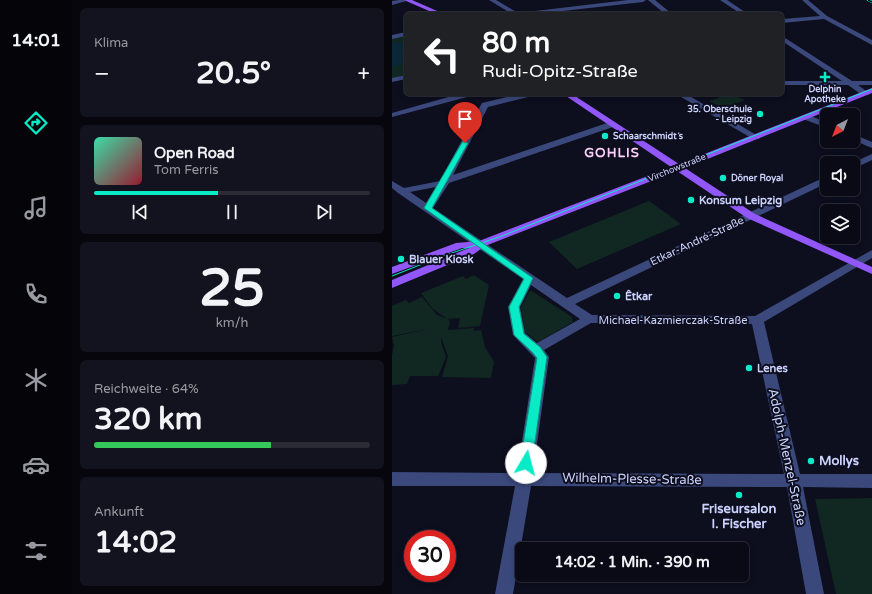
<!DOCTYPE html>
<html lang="de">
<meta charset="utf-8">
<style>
:root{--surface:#0a0a16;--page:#13131f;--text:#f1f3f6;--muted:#999aa1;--line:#2a2b35;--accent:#09ebc7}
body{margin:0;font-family:"Varela Round",sans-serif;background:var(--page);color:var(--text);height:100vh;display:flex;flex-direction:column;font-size:15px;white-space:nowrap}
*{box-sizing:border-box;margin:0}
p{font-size:13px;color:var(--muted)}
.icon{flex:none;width:22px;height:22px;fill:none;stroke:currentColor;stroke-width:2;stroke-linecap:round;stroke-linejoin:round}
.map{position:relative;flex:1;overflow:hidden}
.details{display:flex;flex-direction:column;gap:8px;padding:8px;background:#06060c;width:320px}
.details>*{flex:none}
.hud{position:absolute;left:12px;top:12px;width:380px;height:84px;border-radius:6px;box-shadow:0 2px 6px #0003,0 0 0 1px var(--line);background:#202124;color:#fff;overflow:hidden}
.needle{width:26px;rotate:222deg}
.fabs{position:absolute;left:428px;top:108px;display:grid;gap:8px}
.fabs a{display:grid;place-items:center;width:40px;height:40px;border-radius:6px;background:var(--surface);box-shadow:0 2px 6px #0003,0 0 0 1px var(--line);font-size:20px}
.speed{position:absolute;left:12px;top:530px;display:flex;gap:8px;font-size:20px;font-weight:700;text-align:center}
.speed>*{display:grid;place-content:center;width:52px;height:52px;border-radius:50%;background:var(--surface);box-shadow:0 2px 6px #0003,0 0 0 1px var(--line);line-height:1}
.speed .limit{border:6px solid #d22;background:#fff;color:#111}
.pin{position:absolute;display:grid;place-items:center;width:34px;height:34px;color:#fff;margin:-41px -17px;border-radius:50% 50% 50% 0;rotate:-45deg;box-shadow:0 0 4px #0007}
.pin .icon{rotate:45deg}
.me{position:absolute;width:44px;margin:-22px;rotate:8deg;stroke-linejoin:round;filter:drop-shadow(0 0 3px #0008)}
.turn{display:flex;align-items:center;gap:14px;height:84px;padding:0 12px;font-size:18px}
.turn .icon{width:52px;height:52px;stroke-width:2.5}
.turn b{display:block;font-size:28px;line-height:34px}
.big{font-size:30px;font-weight:700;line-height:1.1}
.details .tile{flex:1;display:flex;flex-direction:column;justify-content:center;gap:6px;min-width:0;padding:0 14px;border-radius:6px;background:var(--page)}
.details .dial{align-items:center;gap:0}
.dial b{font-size:52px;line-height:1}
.song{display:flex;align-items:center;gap:12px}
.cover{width:48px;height:48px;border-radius:6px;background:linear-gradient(135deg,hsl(160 70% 55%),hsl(350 70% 35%))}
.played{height:4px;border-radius:2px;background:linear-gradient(90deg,var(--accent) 45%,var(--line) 45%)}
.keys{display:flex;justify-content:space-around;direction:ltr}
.heat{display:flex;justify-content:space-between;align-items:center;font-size:22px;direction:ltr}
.charge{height:6px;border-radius:3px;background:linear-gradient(90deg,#34c759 64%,var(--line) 0)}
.trip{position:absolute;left:123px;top:542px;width:234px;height:40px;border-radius:6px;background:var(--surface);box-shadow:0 2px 6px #0003,0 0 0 1px var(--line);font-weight:700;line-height:40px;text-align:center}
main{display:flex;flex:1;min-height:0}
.menu{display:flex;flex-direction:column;width:72px;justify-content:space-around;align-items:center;background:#040409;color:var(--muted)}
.menu .icon{width:28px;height:28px}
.menu .active{color:var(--accent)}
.menu b{font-size:18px;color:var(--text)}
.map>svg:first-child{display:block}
.green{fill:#102821}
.water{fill:#0b2839}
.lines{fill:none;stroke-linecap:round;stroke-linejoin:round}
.minor{fill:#3a487b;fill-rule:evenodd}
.major{fill:#9257f8;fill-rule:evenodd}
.tram{stroke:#09ebc7;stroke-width:1}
.rail-casing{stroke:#09ebc7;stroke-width:2.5}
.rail{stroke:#0d0e1e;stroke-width:1.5;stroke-dasharray:4.5;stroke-linecap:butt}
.route{fill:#09ebc7;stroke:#069981}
.poi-dot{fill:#09ebc7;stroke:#0d0e1e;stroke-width:1.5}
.labels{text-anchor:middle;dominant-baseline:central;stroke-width:4;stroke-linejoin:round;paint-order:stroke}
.far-poi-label{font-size:9px;font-weight:bold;fill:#ccd3fd;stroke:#0d0e1e;text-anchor:start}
.far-street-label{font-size:9px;fill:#ccd3fd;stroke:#0d0e1e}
.poi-label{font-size:11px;font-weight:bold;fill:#ccd3fd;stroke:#0d0e1e;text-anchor:start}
.street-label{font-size:11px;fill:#ccd3fd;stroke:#0d0e1e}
.far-district-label{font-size:13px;font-weight:bold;letter-spacing:1px;fill:#fdcef8;stroke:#0d0e1e}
.near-street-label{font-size:13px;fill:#ccd3fd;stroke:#0d0e1e}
.near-poi-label{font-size:13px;font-weight:bold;fill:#ccd3fd;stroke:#0d0e1e;text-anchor:start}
</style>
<main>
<nav class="menu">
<b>14:01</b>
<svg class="icon active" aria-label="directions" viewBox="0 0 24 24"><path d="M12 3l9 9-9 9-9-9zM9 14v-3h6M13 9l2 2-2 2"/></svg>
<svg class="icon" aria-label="music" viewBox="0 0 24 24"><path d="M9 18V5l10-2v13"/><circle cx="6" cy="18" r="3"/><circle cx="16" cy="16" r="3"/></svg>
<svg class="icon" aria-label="phone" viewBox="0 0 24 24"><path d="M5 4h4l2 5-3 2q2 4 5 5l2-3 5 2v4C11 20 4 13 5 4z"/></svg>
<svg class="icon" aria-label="climate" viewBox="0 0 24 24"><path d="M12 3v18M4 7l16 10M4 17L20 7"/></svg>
<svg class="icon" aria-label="car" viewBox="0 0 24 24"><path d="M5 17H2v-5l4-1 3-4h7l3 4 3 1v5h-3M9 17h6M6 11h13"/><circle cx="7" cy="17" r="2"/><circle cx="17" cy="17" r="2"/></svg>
<svg class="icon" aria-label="filters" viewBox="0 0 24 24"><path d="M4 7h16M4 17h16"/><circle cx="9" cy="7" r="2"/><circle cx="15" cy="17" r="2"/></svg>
</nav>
<section class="details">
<div class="tile"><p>Klima</p>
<div class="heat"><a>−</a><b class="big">20.5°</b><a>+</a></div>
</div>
<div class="tile">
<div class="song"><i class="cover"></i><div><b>Open Road</b><p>Tom Ferris</p></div></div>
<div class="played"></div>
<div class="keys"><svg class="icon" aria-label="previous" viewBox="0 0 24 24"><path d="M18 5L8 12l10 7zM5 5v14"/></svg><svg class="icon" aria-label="pause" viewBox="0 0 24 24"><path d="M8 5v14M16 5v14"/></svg><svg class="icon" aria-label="next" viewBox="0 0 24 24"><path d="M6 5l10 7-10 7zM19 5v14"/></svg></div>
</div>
<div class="tile dial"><b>25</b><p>km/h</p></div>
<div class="tile"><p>Reichweite · 64%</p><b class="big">320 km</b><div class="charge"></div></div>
<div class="tile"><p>Ankunft</p><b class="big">14:02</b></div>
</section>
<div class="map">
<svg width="480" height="594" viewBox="0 0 480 594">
<rect width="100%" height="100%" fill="#0d0e1e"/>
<!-- green -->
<g class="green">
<polygon points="14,35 14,75 0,78 0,37"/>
<polygon points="338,94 353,100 331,108 317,101"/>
<polygon points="257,201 289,224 185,269 157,242"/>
<polygon points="82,275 97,285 88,326 66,328 68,318 56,319 58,322 56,330 82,328 82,331 89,330 93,347 102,362 99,378 50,377 56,356 49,337 49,342 54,357 46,376 18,376 15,384 0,385 0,355 2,346 0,337 36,329 0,336 0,306 14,300 17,303 30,297 45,315 55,319 40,308 29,293 71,276 74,279"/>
<polygon points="138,290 180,317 181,322 146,342 133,332 129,307"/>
<polygon points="480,498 480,594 444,594 423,499"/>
</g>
<!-- water -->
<polygon class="water" points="14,42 14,62 0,68 0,43"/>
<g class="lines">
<!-- minor -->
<g class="minor">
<polygon points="7,0 18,0 0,5 0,1"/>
<polygon points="97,0 104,0 126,13 236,0 254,0 251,2 144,14 120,14"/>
<polygon points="256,0 263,0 280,14 273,14"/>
<polygon points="328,0 335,0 356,14 349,14"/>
<polygon points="410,0 416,0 435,16 480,40 480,45 432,19 390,23 390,19 428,16"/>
<polygon points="14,32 14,36 0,39 0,35"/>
<polygon points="390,36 460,81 480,81 480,85 466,85 477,93 476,95 470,95 456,85 390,85 390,81 450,81 390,41"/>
<polygon points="14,75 14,79 0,82 0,78"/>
<polygon points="67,94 80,94 79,96 0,117 0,113"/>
<path d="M 128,94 L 141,94 L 140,96 L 96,107 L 61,175 L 218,122 L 221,122 L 225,124 L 224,126 L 57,183 L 41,208 L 175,298 L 435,176 L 435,183 L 183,304 L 200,315 L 363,316 L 480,250 L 480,258 L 372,322 L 408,474 L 480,474 L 480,488 L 411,487 L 432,594 L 414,594 L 395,487 L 139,486 L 121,594 L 103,594 L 123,486 L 0,486 L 0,472 L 125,473 L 143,358 L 121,335 L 116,307 L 131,279 L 6,193 L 0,188 L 0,181 L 12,188 L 48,181 L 90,103 ZM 44,187 L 34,203 L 18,192 ZM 139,285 L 188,319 L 145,343 L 133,333 L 128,307 ZM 199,323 L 360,324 L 392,474 L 141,473 L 157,357 L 152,350 Z"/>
<polygon points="284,94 294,94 368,137 367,139 361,139"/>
<polygon points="411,115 417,115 435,123 435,128 411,119"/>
<polygon points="461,134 480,142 480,148 461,140"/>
<polygon points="480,154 480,160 461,169 460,163"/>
</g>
<!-- major -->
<g class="major">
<polygon points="12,0 20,0 52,14 44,14"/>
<polygon points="480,88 480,93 293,168 363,214 480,267 480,274 355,218 285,171 93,246 82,254 0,288 0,280 77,248 70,248 0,274 0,267 64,243 87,241 279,167 171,94 180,94 287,164"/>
</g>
<!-- tram -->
<polyline class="tram" points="0,276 48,257 110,236 480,89"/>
<!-- rail casing -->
<g class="rail-casing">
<polyline id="rail" points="476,0 480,2"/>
</g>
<!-- rail -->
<use href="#rail" class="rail"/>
</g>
<!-- route -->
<polygon class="route" points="71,141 76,143 40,208 141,278 127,307 132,334 148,347 155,357 140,463 138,467 134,468 130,467 128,463 145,358 140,352 122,335 117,307 132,279 32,208"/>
<!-- markers -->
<g class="poi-dot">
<path d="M431 71h4v4h4v4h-4v4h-4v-4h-4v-4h4z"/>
<circle cx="368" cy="114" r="4"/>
<circle cx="213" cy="136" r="4"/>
<circle cx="331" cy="178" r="4"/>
<circle cx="299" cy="200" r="4"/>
<circle cx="9" cy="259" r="4"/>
<circle cx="225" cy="296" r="4"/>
<circle cx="357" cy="368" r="4"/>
<circle cx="419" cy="461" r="4"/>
<circle cx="347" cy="495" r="4"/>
</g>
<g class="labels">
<!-- far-poi labels -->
<g class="far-poi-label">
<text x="433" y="89" text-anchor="middle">Delphin<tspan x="433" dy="10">Apotheke</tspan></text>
<text x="360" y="109" text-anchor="end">35. Oberschule<tspan x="360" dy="10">- Leipzig</tspan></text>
<text x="221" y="136">Schaarschmidt´s</text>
<text x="339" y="178">Döner Royal</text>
</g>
<!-- far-street labels -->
<g class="far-street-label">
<text transform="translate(285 168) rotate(-22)">Virchowstraße</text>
</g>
<!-- poi labels -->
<g class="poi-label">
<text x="307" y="200">Konsum Leipzig</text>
<text x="17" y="259">Blauer Kiosk</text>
<text x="233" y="296">Êtkar</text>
<text x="365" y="368">Lenes</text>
</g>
<!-- street labels -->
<g class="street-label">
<text transform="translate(305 241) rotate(-25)">Etkar-André-Straße</text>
<text x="281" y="320">Michael-Kazmierczak-Straße</text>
</g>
<!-- far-district labels -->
<g class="far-district-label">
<text x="220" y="153">GOHLIS</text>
</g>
<!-- near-street labels -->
<g class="near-street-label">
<text transform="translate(395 457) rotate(78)">Adolph-Menzel-Straße</text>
<text transform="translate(240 479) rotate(1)">Wilhelm-Plesse-Straße</text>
</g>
<!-- near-poi labels -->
<g class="near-poi-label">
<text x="427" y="461">Mollys</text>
<text x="347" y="509" text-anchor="middle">Friseursalon<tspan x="347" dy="15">I. Fischer</tspan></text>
</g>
</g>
</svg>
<div class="fabs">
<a><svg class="needle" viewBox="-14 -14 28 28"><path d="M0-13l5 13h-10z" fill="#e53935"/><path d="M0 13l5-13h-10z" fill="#999aa1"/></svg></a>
<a><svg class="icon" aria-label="sound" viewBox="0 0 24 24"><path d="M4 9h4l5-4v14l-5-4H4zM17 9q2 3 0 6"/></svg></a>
<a><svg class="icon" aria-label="layers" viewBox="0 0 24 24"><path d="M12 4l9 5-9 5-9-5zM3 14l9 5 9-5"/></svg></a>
</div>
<div class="speed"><div class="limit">30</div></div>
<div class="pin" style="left:73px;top:143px;background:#d93025"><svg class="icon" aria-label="arrive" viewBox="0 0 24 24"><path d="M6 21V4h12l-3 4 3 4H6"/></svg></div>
<svg class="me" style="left:134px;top:463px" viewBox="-20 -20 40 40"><circle r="19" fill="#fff"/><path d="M0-13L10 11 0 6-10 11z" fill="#09ebc7"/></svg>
<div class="trip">14:02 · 1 Min. · 390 m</div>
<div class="hud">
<div class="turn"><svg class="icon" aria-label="left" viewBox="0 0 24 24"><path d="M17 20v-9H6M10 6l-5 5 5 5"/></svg><div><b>80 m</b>Rudi-Opitz-Straße</div></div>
</div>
</div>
</main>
